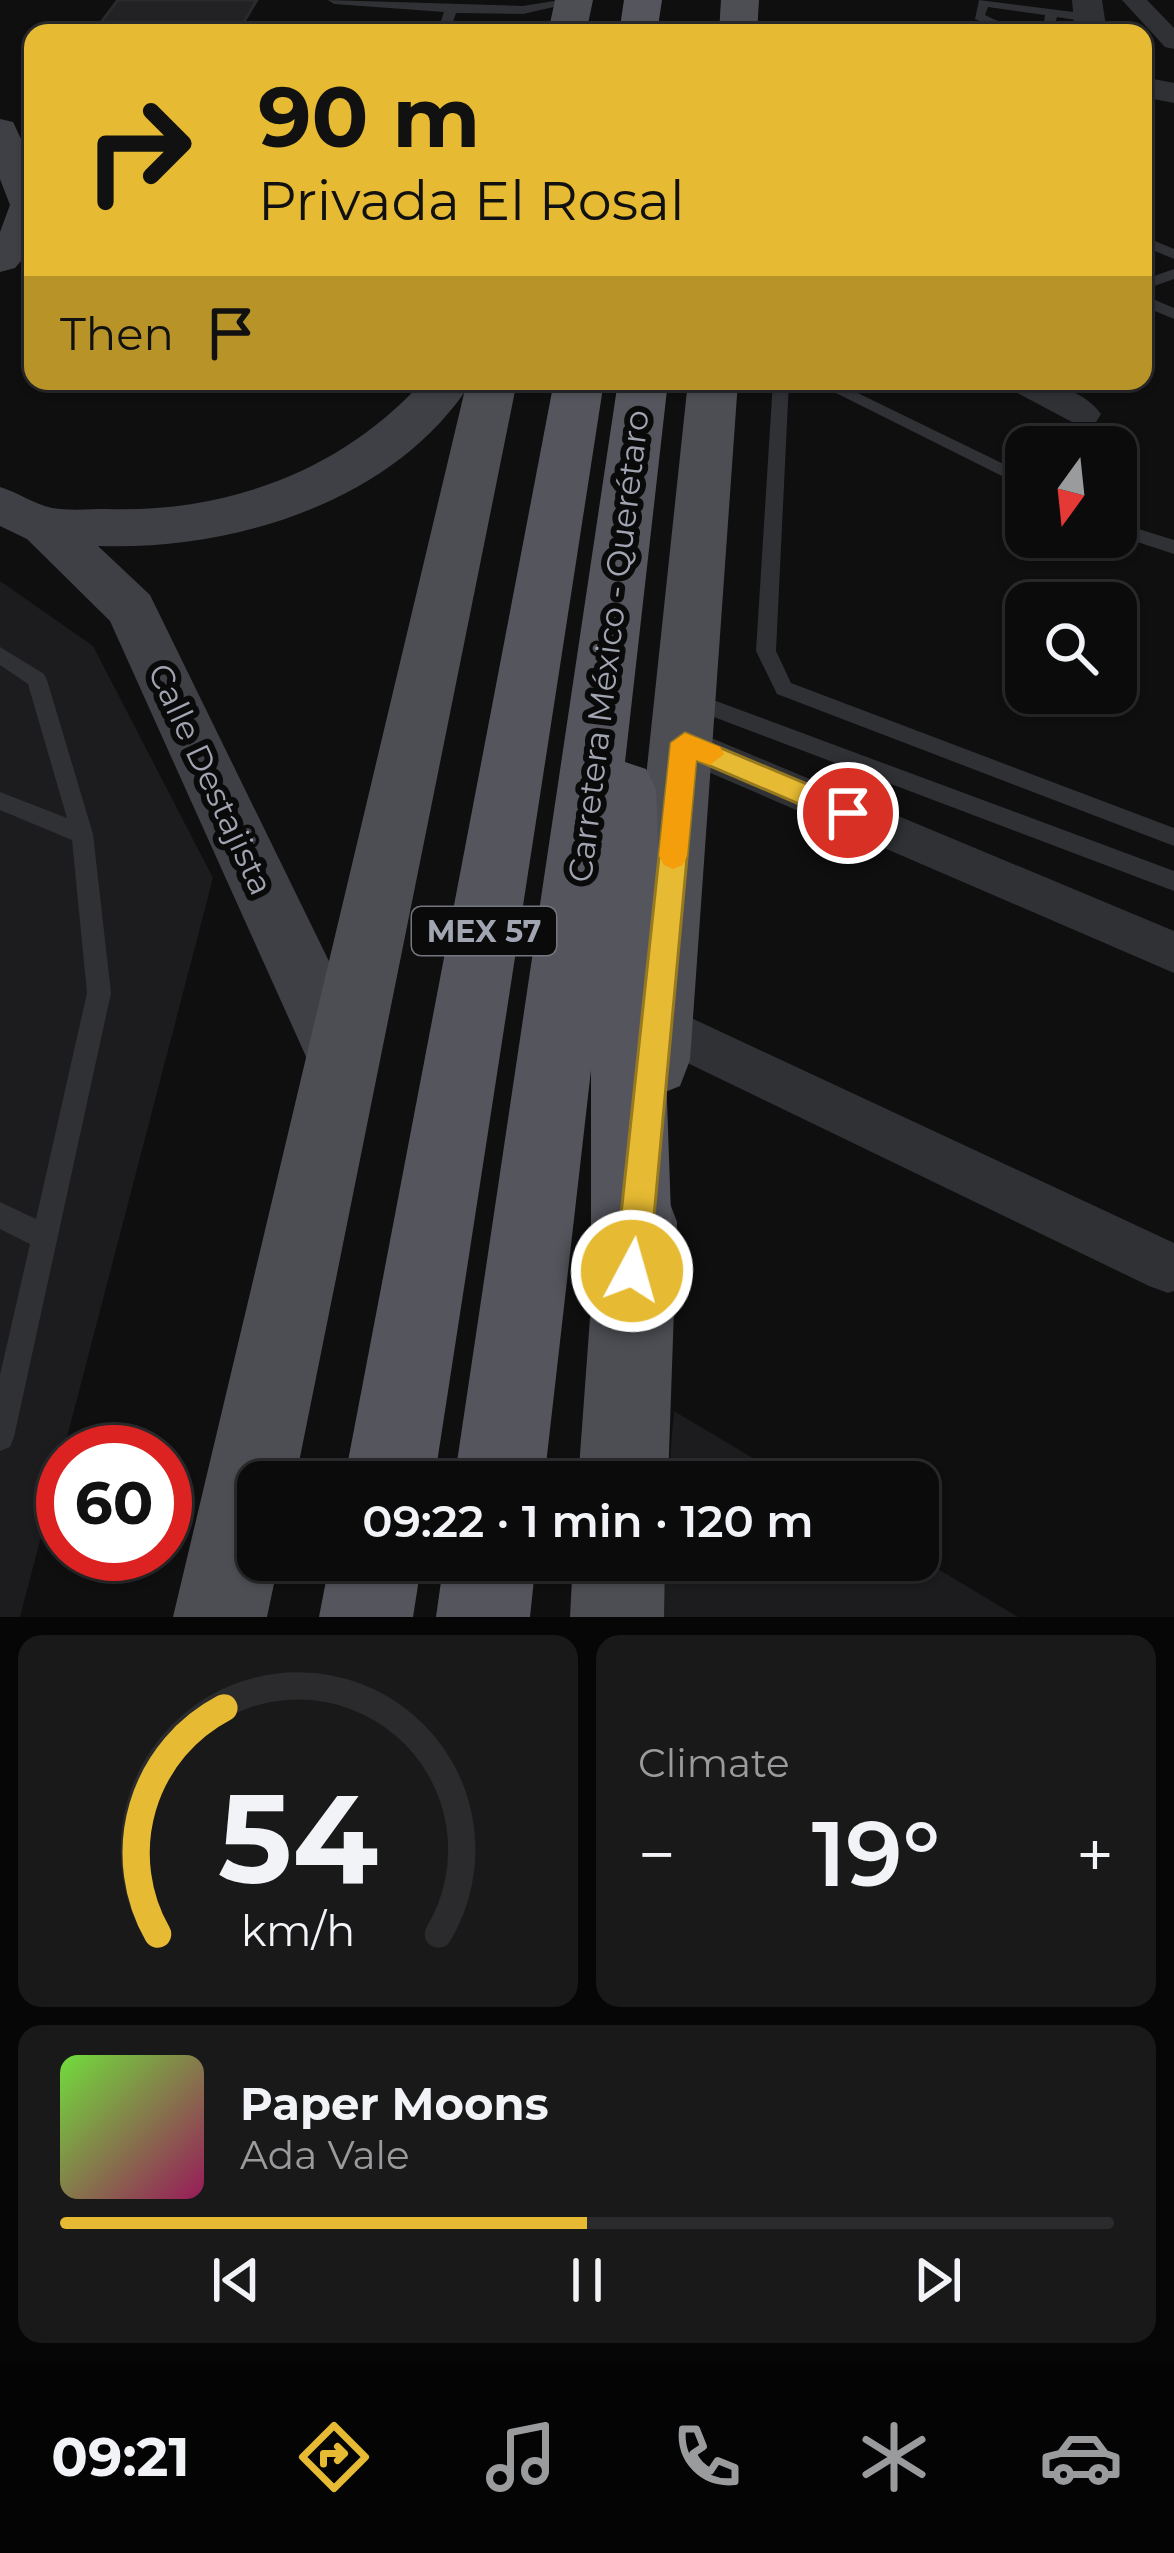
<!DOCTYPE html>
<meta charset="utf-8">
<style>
:root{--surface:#0b0b0c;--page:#19191a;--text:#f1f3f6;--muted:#9a9b9d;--line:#2b2b2d;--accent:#e6ba32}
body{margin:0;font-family:Montserrat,sans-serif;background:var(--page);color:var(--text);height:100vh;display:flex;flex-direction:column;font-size:45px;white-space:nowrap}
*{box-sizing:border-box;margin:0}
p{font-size:39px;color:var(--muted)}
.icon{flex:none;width:66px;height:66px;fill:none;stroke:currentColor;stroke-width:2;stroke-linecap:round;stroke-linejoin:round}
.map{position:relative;height:1617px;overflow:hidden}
.details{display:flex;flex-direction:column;gap:18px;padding:18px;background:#060607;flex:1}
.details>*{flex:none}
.top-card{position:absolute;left:24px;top:24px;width:1128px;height:366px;border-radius:24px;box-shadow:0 3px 9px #0004,0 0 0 3px var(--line);background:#e6ba32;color:#111;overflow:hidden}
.needle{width:78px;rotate:195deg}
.controls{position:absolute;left:1005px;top:426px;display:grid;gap:24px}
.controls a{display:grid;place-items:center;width:132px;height:132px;border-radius:24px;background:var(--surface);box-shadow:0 3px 9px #0004,0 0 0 3px var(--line);font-size:60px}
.speed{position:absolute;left:36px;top:1425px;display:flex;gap:24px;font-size:60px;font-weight:700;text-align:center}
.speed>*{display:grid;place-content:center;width:156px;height:156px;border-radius:50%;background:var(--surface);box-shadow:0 3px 9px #0004,0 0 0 3px var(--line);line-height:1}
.speed .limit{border:18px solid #d22;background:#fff;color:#111}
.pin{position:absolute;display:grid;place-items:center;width:102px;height:102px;color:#fff;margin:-51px;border:6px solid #fff;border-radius:50%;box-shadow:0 3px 12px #0007}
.me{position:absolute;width:132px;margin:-66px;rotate:6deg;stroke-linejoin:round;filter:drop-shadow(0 0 9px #0008)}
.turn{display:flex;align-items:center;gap:42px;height:252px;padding:0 36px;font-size:54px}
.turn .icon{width:156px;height:156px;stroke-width:2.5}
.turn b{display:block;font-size:84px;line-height:102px}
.then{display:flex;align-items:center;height:114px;padding:0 36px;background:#0003;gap:24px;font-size:45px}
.big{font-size:90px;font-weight:600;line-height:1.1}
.details .widget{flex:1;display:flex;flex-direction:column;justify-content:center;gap:18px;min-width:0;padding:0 42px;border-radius:24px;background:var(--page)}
.details .dial{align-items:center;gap:0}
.dial svg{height:312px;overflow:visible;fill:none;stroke:var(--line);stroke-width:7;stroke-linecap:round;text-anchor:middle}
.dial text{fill:var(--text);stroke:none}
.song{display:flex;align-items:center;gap:36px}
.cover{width:144px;height:144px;border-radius:18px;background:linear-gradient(135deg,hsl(100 70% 55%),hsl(330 70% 35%))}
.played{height:12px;border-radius:6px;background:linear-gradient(90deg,var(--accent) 50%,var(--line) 50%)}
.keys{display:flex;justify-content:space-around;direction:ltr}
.heat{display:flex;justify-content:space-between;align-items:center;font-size:66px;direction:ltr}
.details .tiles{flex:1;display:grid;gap:18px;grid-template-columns:1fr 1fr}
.widget:last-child{grid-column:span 2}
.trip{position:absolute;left:237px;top:1461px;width:702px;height:120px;border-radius:24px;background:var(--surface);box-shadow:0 3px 9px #0004,0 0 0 3px var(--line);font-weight:600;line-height:120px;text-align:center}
.dock{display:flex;height:192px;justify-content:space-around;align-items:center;background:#040405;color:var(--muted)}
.dock .icon{width:84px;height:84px}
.dock .on{color:var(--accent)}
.dock b{font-size:54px;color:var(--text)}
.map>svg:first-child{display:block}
.built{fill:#1c1b1d}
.building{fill:#222224;stroke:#2a292c;stroke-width:3}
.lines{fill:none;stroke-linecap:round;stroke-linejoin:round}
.service{fill:#303135;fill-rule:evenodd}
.minor{fill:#303135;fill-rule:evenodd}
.tertiary{fill:#303135;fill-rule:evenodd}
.secondary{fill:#3f4045;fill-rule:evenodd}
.primary{fill:#4d4e54;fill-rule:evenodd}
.trunk{fill:#55565d;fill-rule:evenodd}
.route{fill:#e6ba32;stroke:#967920;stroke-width:3}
.slow{fill:#f59e0b}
.labels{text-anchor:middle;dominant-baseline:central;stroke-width:12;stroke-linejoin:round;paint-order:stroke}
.shield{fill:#0a0a0b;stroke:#74767f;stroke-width:3}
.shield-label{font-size:30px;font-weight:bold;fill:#a1a4b1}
.street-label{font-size:33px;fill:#a1a4b1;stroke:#0a0a0b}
</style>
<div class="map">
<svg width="1174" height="1617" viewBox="0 0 1174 1617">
<rect width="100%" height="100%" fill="#0f0f10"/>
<!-- built -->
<g class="built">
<polygon points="0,581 93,646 213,878 20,1617 0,1617"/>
<polygon points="674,1411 793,1482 668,1482"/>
<polygon points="918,1557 1018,1617 657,1617 662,1560"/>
</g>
<!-- building -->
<polygon class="building" points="118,0 257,0 237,33 93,33"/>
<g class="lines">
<!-- service -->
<g class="service">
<polygon points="328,0 523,6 560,0 580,1 523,14 456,13 449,33 437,33 444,12 334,4"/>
<path d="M 979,0 L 1089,14 L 1095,18 L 1089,22 L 1057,17 L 1054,27 C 1027,38 1000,32 975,19 ZM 988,7 L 1045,15 L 1044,22 C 1024,30 1004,25 985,15 Z"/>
<polygon points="1143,236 1174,249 1174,259 1143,246"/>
<polygon points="1174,269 1174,279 1143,290 1143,280"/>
<polygon points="1143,295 1174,308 1174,319 1143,306"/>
<polygon points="773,381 789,381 776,651 791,683 1174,828 1174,846 777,694 756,651"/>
<polygon points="812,381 833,381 1026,475 1026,488"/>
<polygon points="1116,522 1174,540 1174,554 1116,535"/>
<polygon points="0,647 44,674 47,680 93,834 111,993 14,1437 10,1447 0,1451 0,1375 30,1244 0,1229 0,1202 36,1219 87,993 72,840 0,810 0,792 67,818 28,684 0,665"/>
<polygon points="689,691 1174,871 1174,891 682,705 679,699 682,693"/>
</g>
<!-- minor -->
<g class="minor">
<polygon points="1122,0 1147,0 1174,28 1174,49 1165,47"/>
<polygon points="807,22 838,28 841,33 798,33 798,24"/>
<path d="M 1005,381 C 1038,381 1079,384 1101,414 L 1096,422 L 1072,422 L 1010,389 Z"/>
<polygon points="685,727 1174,931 1174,973 671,756 665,744 671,732"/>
<polygon points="657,1002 1174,1243 1174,1291 1168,1293 1149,1286 640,1040 634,1024 640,1008"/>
</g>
<!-- tertiary -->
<g class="tertiary">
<polygon points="1072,0 1102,0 1107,33 1075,33"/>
<polygon points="1143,77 1174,83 1174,103 1143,97"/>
</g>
<!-- secondary -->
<g class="secondary">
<polygon points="0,119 13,122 33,164 33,247 15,268 0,272 0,232 10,205 0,179"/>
<path d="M 423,381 L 472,381 C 396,502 233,551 98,546 L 150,595 L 365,1035 L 375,1058 L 365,1081 L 341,1091 L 317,1081 L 110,621 L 27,539 L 0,526 L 0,487 C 17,492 34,504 52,508 C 69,511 90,509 107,509 C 227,513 342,471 423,381 Z"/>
</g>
<!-- primary -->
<g class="primary">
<polygon points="555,0 593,0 586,33 548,33"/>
<polygon points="721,0 759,0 757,33 719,33"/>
<polygon points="467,381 517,381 295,1482 258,1482 258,1560 279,1560 267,1617 173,1617"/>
<polygon points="688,381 738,381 690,1060 680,1086 653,1097 626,1086 616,1060"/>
<polygon points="637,1182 666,1193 677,1222 668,1482 578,1482 597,1222 608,1193"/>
<polygon points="573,1560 665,1560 664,1617 570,1617"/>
</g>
<!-- trunk -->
<g class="trunk">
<polygon points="624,0 662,0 657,33 619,33"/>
<polygon points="554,381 604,381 434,1482 344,1482"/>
<polygon points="618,381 668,381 625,762 646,769 656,789 673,1271 661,1300 632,1312 603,1300 591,1271 591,1070 544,1482 454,1482"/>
<polygon points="330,1560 422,1560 413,1617 319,1617"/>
<polygon points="444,1560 536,1560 530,1617 436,1617"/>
</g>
</g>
<!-- route -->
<polygon class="route" points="685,733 857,805 861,813 857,821 848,825 696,760 649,1271 644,1283 632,1288 620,1283 615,1271 671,743"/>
<!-- slow -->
<polygon class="slow" points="685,733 720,747 724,754 710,765 696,760 687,856 683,865 673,869 664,865 659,856 671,743"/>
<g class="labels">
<!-- shield labels -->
<rect class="shield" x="412" y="907" width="144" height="48" rx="9"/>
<g class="shield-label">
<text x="484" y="931">MEX 57</text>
</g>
<!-- street labels -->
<g class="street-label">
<text transform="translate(608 646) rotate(-83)">Carretera México - Querétaro</text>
<text transform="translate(211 779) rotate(65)">Calle Destajista</text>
</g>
</g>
</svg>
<div class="controls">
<a><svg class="needle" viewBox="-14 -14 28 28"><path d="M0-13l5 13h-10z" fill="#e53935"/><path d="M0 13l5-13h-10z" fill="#9a9b9d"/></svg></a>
<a><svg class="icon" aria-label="search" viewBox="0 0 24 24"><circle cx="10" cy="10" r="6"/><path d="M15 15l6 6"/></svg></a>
</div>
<div class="speed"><div class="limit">60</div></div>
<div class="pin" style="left:848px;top:813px;background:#d93025"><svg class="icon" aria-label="arrive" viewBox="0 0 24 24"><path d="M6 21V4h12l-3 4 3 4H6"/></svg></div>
<svg class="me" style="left:632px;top:1271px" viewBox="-20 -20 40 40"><circle r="17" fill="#e6ba32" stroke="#fff" stroke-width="3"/><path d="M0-11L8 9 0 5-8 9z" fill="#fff"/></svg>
<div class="trip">09:22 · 1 min · 120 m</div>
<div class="top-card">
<div class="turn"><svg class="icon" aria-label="right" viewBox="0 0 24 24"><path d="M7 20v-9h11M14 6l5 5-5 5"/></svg><div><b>90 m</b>Privada El Rosal</div></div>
<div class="then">Then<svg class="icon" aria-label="arrive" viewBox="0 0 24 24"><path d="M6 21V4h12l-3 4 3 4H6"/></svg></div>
</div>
</div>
<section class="details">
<div class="tiles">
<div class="widget dial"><svg viewBox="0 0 100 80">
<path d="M14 69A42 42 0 1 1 86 69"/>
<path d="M14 69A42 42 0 0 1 31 11" stroke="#e6ba32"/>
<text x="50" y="56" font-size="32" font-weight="700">54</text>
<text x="50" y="72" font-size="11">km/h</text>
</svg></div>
<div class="widget"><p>Climate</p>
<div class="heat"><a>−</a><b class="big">19°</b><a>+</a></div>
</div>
<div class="widget">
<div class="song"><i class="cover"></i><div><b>Paper Moons</b><p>Ada Vale</p></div></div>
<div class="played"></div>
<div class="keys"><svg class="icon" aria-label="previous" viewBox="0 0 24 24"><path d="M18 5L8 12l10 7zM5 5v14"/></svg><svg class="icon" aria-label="pause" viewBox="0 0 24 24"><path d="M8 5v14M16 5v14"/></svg><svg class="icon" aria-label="next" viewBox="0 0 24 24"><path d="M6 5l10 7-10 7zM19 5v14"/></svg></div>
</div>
</div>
</section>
<nav class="dock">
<b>09:21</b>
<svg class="icon on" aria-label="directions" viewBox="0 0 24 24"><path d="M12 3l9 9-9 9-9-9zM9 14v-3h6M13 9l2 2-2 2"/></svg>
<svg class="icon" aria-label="music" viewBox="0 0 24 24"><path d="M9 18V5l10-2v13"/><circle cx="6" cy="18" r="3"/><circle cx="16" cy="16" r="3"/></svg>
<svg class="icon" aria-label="phone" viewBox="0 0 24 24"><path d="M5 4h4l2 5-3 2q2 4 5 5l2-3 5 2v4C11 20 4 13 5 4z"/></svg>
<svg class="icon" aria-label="climate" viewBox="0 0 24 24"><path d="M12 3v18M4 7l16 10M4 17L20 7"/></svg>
<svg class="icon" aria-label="car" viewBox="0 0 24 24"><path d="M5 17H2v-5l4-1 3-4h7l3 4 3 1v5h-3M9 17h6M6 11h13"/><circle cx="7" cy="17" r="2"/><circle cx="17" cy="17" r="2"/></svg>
</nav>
